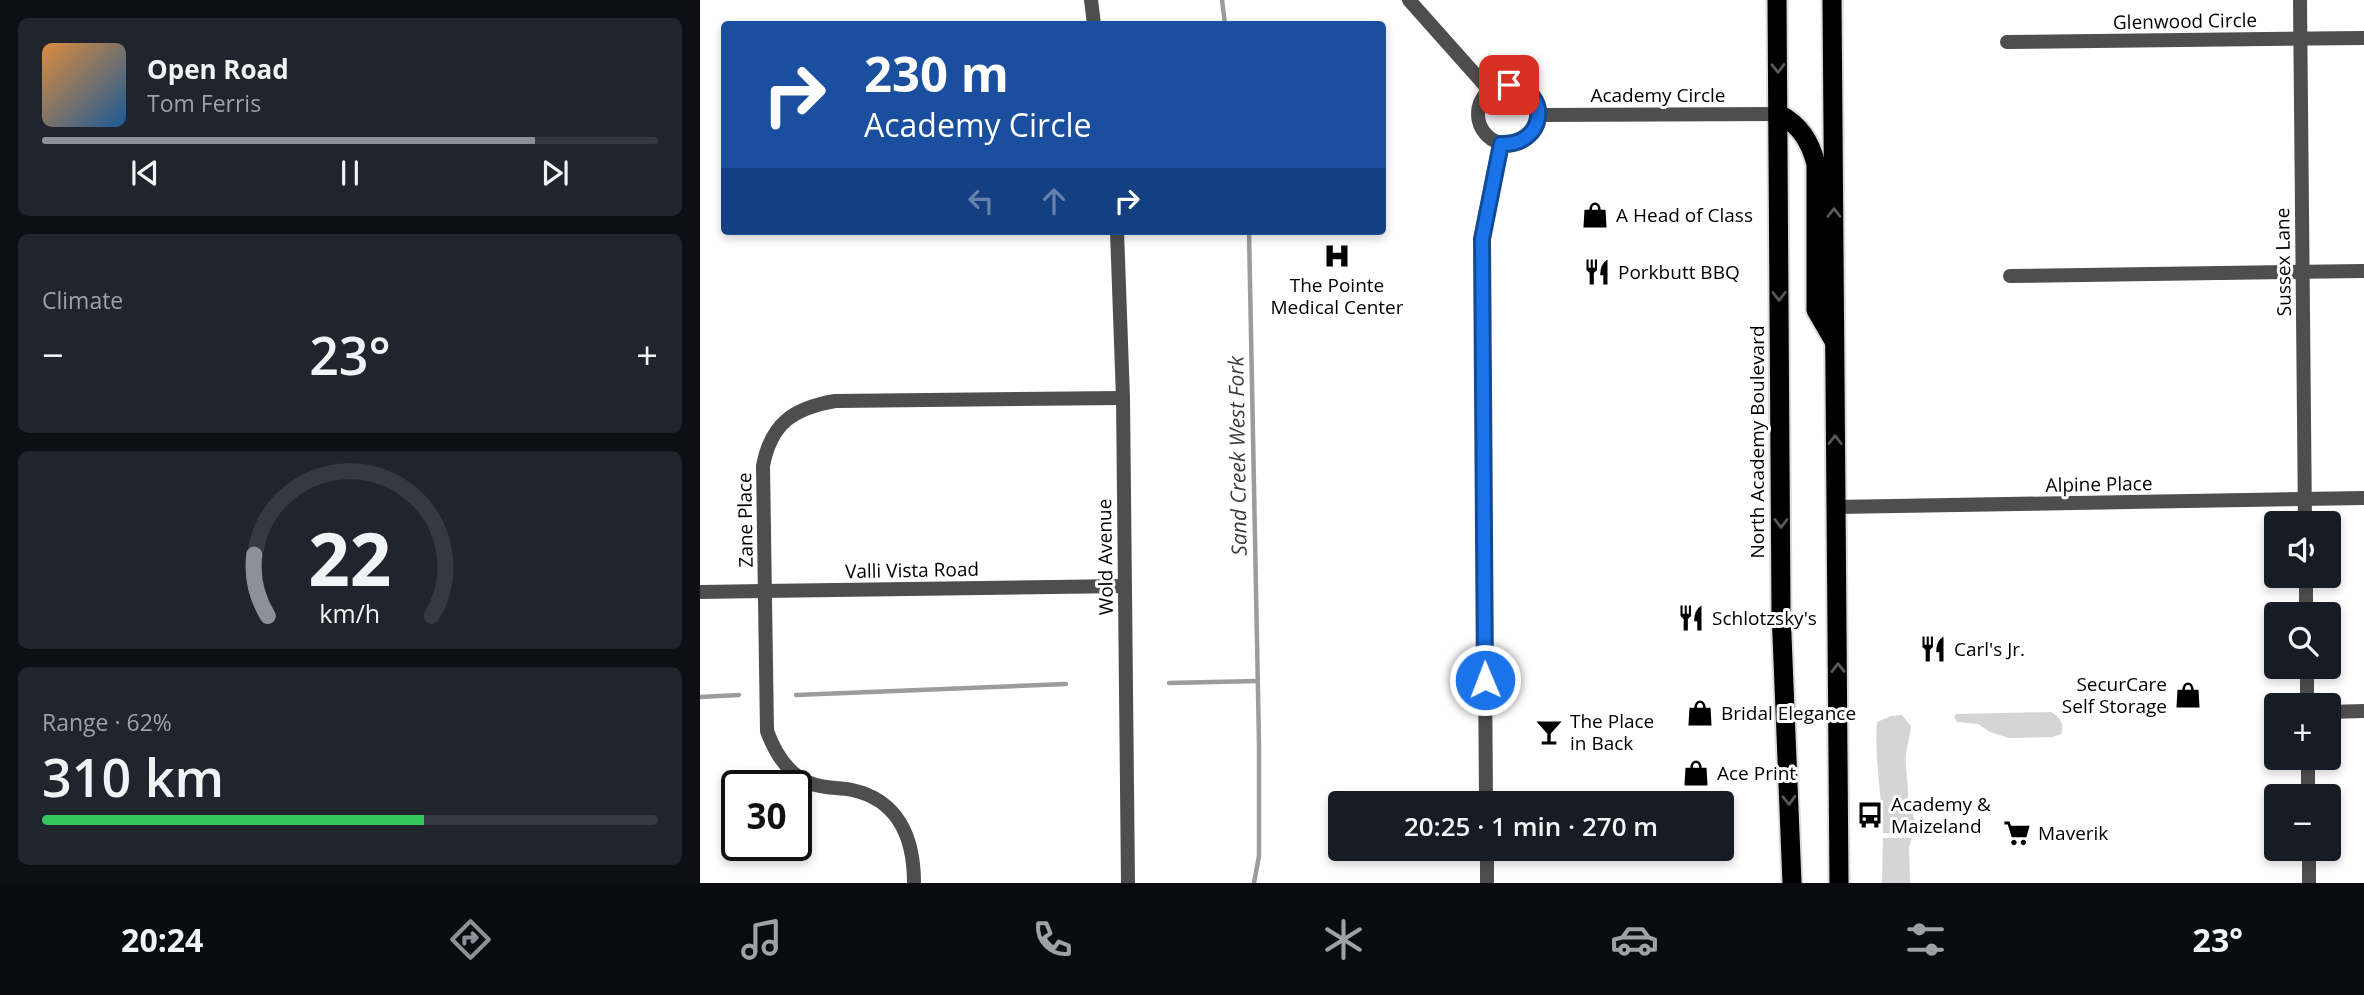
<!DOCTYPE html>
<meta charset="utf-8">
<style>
:root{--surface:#171b24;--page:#20242c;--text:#f1f3f6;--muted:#9ea1a6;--line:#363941;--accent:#8c9099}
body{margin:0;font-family:"Open Sans",sans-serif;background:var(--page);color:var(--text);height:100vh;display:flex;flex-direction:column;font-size:26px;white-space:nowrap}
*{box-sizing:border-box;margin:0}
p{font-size:23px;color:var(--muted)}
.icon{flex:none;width:38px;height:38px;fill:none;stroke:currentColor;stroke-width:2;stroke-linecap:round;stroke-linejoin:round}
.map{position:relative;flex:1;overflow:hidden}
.details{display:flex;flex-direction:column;gap:18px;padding:18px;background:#0d0f14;width:700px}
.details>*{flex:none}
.banner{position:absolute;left:21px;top:21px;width:665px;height:214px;border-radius:7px;box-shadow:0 4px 10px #0003;background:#1a4fa0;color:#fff;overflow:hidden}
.tools{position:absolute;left:1564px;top:511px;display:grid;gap:14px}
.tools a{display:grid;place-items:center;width:77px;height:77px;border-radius:7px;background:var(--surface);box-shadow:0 4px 10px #0003;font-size:35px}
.speed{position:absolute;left:21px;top:770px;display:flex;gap:14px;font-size:35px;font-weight:700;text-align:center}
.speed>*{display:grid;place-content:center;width:91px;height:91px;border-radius:50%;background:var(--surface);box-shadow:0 4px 10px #0003;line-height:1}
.speed .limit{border:4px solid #111;border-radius:10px;background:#fff;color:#111}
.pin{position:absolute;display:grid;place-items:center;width:60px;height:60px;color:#fff;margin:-30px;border-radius:14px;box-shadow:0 4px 10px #0006}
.me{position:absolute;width:77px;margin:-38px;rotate:359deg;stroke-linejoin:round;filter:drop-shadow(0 0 5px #0008)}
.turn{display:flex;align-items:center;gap:24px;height:147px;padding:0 28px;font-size:32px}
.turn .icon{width:91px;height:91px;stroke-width:2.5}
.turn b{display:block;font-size:49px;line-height:60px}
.lanes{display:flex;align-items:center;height:66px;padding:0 28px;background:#0003;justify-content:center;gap:35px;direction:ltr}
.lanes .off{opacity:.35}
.big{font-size:52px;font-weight:600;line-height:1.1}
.details .tile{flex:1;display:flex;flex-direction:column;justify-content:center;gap:10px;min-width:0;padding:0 24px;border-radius:10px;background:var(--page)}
.details .dial{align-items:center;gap:0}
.dial svg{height:182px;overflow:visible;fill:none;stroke:var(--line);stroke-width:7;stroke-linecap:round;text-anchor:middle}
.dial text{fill:var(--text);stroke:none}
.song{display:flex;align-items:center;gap:21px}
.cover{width:84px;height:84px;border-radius:10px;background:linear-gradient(135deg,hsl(30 70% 55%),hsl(210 70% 35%))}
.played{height:7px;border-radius:4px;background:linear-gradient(90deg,var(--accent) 80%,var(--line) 80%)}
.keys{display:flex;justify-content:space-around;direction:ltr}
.heat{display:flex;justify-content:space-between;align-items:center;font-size:38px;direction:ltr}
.charge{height:10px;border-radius:5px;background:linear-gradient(90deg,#34c759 62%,var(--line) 0)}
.trip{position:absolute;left:628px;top:791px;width:406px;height:70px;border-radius:7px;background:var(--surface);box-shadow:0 4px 10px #0003;font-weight:600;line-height:70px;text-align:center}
.dock{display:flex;height:112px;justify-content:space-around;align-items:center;background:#090b0e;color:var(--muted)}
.dock .icon{width:49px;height:49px}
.dock .active{color:var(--accent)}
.dock b{font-size:32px;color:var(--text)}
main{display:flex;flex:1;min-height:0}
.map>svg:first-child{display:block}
.green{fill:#d5d5d5}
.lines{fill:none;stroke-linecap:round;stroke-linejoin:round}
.stream{stroke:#9c9c9c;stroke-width:4.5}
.trunk-casing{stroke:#dbdbdb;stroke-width:23}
.minor{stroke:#4e4e4e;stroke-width:14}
.trunk{stroke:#000;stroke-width:19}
.oneway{stroke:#595959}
.route-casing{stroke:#114b97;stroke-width:18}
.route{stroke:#1a73e8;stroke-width:12}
.labels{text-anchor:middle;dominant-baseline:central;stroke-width:6;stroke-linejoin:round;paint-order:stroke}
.street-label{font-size:19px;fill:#000;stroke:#fff}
.poi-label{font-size:19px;fill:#000;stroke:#fff;text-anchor:start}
.water-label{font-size:21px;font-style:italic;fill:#3d3d3d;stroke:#fff}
</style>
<main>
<section class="details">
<div class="tile">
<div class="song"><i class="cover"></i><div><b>Open Road</b><p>Tom Ferris</p></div></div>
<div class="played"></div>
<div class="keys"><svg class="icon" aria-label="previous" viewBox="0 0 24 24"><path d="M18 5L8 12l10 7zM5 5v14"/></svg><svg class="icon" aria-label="pause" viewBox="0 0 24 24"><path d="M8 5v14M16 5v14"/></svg><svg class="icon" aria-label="next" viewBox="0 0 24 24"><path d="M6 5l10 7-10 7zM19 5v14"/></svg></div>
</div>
<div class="tile"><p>Climate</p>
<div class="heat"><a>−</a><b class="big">23°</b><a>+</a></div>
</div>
<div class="tile dial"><svg viewBox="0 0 100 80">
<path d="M14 69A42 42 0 1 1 86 69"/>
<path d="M14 69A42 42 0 0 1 8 42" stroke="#8c9099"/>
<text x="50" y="56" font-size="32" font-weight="700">22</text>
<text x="50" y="72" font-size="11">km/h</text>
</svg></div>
<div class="tile"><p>Range · 62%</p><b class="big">310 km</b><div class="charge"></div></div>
</section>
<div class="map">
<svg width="1664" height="883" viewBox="0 0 1664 883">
<rect width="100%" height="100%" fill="#fff"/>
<!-- green -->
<g class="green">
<path d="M 1351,712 C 1360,717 1365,724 1361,734 L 1353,737 L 1309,738 L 1290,732 L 1278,724 L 1257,722 L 1254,717 L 1256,714 Z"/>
<path d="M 1202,715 L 1211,726 C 1210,736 1207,745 1206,755 C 1205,768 1208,782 1208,795 C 1207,808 1218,816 1215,833 L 1183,833 C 1182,796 1174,759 1177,722 L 1191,716 Z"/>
<polygon points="1183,838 1212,838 1209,847 1210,883 1182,883"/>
</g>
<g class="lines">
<!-- stream -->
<g class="stream">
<polyline points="522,0 525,24"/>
<polyline points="549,231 559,743 559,856 554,883"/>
<polyline points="469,683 557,681"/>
<polyline points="96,695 366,684"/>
<polyline points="0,697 39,695"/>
</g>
<!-- trunk casing -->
<g class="trunk-casing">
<g id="trunk">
<polyline points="1077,0 1081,611 1092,883"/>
<polyline points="1132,0 1139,883"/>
<path d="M 1079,114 C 1100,125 1110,141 1116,164 L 1116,310 L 1134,341"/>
</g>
</g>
<!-- minor -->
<g class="minor">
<polyline points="391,0 394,24"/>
<polyline points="709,0 790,91"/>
<polyline points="1600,0 1605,523"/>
<polyline points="1307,42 1664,38"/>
<circle cx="808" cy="114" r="30"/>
<polyline points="838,115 1079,114"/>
<polyline points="417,231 423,398 428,883"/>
<polyline points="1310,276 1664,271"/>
<polyline points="1136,507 1664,498"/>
<polyline points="1606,576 1606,614"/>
<polyline points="0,592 424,586"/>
<polyline points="1607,667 1607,705"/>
<polyline points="1629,712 1664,711"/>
<polyline points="1608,758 1608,796"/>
<polyline points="786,803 782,239 801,144"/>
<polyline points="787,849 787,883"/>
<polyline points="1609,849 1609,883"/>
<path d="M 214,883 C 214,839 199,800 152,790 C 138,787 124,789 110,783 C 87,774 75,753 67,731 L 63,466 C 71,423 94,408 135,401 L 423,398"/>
</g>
<!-- trunk -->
<use href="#trunk" class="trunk"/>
</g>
<!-- one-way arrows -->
<defs><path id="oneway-chevron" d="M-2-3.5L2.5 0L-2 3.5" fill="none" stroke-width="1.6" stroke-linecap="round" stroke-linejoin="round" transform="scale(1.75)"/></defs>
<g class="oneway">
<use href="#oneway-chevron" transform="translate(1078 68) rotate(89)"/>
<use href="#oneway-chevron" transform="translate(1134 213) rotate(-90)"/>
<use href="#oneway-chevron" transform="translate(1079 296) rotate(90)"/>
<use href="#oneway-chevron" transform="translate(1135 440) rotate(-90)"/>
<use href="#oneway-chevron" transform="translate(1081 523) rotate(90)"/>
<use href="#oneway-chevron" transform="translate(1138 668) rotate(-91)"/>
<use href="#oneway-chevron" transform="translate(1089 800) rotate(88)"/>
</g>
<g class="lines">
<!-- route casing -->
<g class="route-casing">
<path id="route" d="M 785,680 L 782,239 L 801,144 C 846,146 852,90 809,85"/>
</g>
<!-- route -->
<use href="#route" class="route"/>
</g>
<!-- icons -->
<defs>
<g id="shop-bare" transform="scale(2.1)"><path d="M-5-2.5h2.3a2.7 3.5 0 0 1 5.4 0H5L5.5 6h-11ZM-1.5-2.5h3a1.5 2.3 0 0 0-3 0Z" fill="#000" stroke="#fff" stroke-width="2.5" paint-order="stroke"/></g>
<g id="hospital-bare" transform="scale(2.1)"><path d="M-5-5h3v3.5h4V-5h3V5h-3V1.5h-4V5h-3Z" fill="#000" stroke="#fff" stroke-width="2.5" paint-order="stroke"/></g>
<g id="restaurant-bare" transform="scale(2.1)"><path d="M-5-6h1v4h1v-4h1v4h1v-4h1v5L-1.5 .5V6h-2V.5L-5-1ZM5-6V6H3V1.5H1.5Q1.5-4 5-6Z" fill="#000" stroke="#fff" stroke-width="2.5" paint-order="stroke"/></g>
<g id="bar-bare" transform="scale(2.1)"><path d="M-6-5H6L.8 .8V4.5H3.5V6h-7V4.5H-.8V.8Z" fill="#000" stroke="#fff" stroke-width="2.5" paint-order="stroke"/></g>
<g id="bus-bare" transform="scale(2.1)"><path d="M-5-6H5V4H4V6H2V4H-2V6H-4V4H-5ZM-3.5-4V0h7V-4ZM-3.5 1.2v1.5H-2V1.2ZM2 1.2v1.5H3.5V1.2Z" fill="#000" stroke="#fff" stroke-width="2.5" paint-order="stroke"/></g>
<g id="supermarket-bare" transform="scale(2.1)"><path d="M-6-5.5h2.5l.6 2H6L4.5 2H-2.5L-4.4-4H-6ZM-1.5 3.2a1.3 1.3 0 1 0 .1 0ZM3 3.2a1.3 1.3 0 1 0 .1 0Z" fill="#000" stroke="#fff" stroke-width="2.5" paint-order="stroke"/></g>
</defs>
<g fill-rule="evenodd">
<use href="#shop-bare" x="895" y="215"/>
<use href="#hospital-bare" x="637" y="256"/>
<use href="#restaurant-bare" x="897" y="272"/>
<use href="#restaurant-bare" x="991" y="618"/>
<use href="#restaurant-bare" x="1233" y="649"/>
<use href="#shop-bare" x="1488" y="695"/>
<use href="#shop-bare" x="1000" y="713"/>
<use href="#bar-bare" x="849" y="732"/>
<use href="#shop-bare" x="996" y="773"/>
<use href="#bus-bare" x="1170" y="815"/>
<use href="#supermarket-bare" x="1317" y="833"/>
</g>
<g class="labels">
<!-- street labels -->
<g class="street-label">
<text transform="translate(1485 21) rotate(-1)">Glenwood Circle</text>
<text x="958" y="95">Academy Circle</text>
<text transform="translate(1583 262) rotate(-91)">Sussex Lane</text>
<text transform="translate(1057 442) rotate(-90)">North Academy Boulevard</text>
<text transform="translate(1399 484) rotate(-1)">Alpine Place</text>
<text transform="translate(45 520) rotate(-91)">Zane Place</text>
<text transform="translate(405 557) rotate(-91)">Wold Avenue</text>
<text transform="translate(212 570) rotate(-1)">Valli Vista Road</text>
</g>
<!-- poi labels -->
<g class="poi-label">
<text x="916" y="215">A Head of Class</text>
<text x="918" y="272">Porkbutt BBQ</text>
<text x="637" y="285" text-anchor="middle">The Pointe<tspan x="637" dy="22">Medical Center</tspan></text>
<text x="1012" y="618">Schlotzsky's</text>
<text x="1254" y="649">Carl's Jr.</text>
<text x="1467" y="684" text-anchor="end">SecurCare<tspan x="1467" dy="22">Self Storage</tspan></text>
<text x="1021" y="713">Bridal Elegance</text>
<text x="870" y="721">The Place<tspan x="870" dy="22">in Back</tspan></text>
<text x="1017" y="773">Ace Print</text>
<text x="1191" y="804">Academy &amp;<tspan x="1191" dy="22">Maizeland</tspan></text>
<text x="1338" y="833">Maverik</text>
</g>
<!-- water labels -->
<g class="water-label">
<text transform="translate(537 456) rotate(-91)">Sand Creek West Fork</text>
</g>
</g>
</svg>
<div class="tools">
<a><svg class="icon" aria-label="sound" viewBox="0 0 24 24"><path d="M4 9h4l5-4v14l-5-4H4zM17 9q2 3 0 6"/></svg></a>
<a><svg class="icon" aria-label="search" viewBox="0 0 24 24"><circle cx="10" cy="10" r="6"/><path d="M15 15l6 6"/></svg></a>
<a>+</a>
<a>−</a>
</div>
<div class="speed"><div class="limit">30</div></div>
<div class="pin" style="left:809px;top:85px;background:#d93025"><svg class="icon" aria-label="arrive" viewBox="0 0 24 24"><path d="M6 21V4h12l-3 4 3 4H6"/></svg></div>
<svg class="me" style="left:785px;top:680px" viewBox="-20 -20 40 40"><circle r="17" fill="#1a73e8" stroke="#fff" stroke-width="3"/><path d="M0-11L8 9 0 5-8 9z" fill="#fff"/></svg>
<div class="trip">20:25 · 1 min · 270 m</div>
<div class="banner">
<div class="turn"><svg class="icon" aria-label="right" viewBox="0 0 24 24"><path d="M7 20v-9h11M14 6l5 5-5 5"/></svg><div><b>230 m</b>Academy Circle</div></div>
<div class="lanes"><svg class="icon off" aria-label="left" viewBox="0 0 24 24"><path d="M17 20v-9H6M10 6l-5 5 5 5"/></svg><svg class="icon off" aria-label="ahead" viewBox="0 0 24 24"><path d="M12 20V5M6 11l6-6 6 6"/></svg><svg class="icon" aria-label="right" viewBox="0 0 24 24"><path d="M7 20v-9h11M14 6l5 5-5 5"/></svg></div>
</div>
</div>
</main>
<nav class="dock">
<b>20:24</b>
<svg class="icon active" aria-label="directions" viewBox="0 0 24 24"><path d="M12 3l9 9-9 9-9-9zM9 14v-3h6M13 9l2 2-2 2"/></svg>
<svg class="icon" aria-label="music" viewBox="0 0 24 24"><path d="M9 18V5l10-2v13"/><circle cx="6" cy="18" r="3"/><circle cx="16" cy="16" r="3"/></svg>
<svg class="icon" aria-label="phone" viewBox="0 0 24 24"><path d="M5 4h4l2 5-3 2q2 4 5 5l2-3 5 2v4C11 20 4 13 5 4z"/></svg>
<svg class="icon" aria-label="climate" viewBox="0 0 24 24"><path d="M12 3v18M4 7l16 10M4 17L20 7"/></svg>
<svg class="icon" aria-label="car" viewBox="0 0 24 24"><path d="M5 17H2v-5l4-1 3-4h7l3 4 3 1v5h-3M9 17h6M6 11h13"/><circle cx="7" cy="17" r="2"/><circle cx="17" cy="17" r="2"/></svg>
<svg class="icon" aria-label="filters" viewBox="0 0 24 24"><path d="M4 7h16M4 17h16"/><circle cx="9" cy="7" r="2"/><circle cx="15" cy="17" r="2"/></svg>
<b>23°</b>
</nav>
